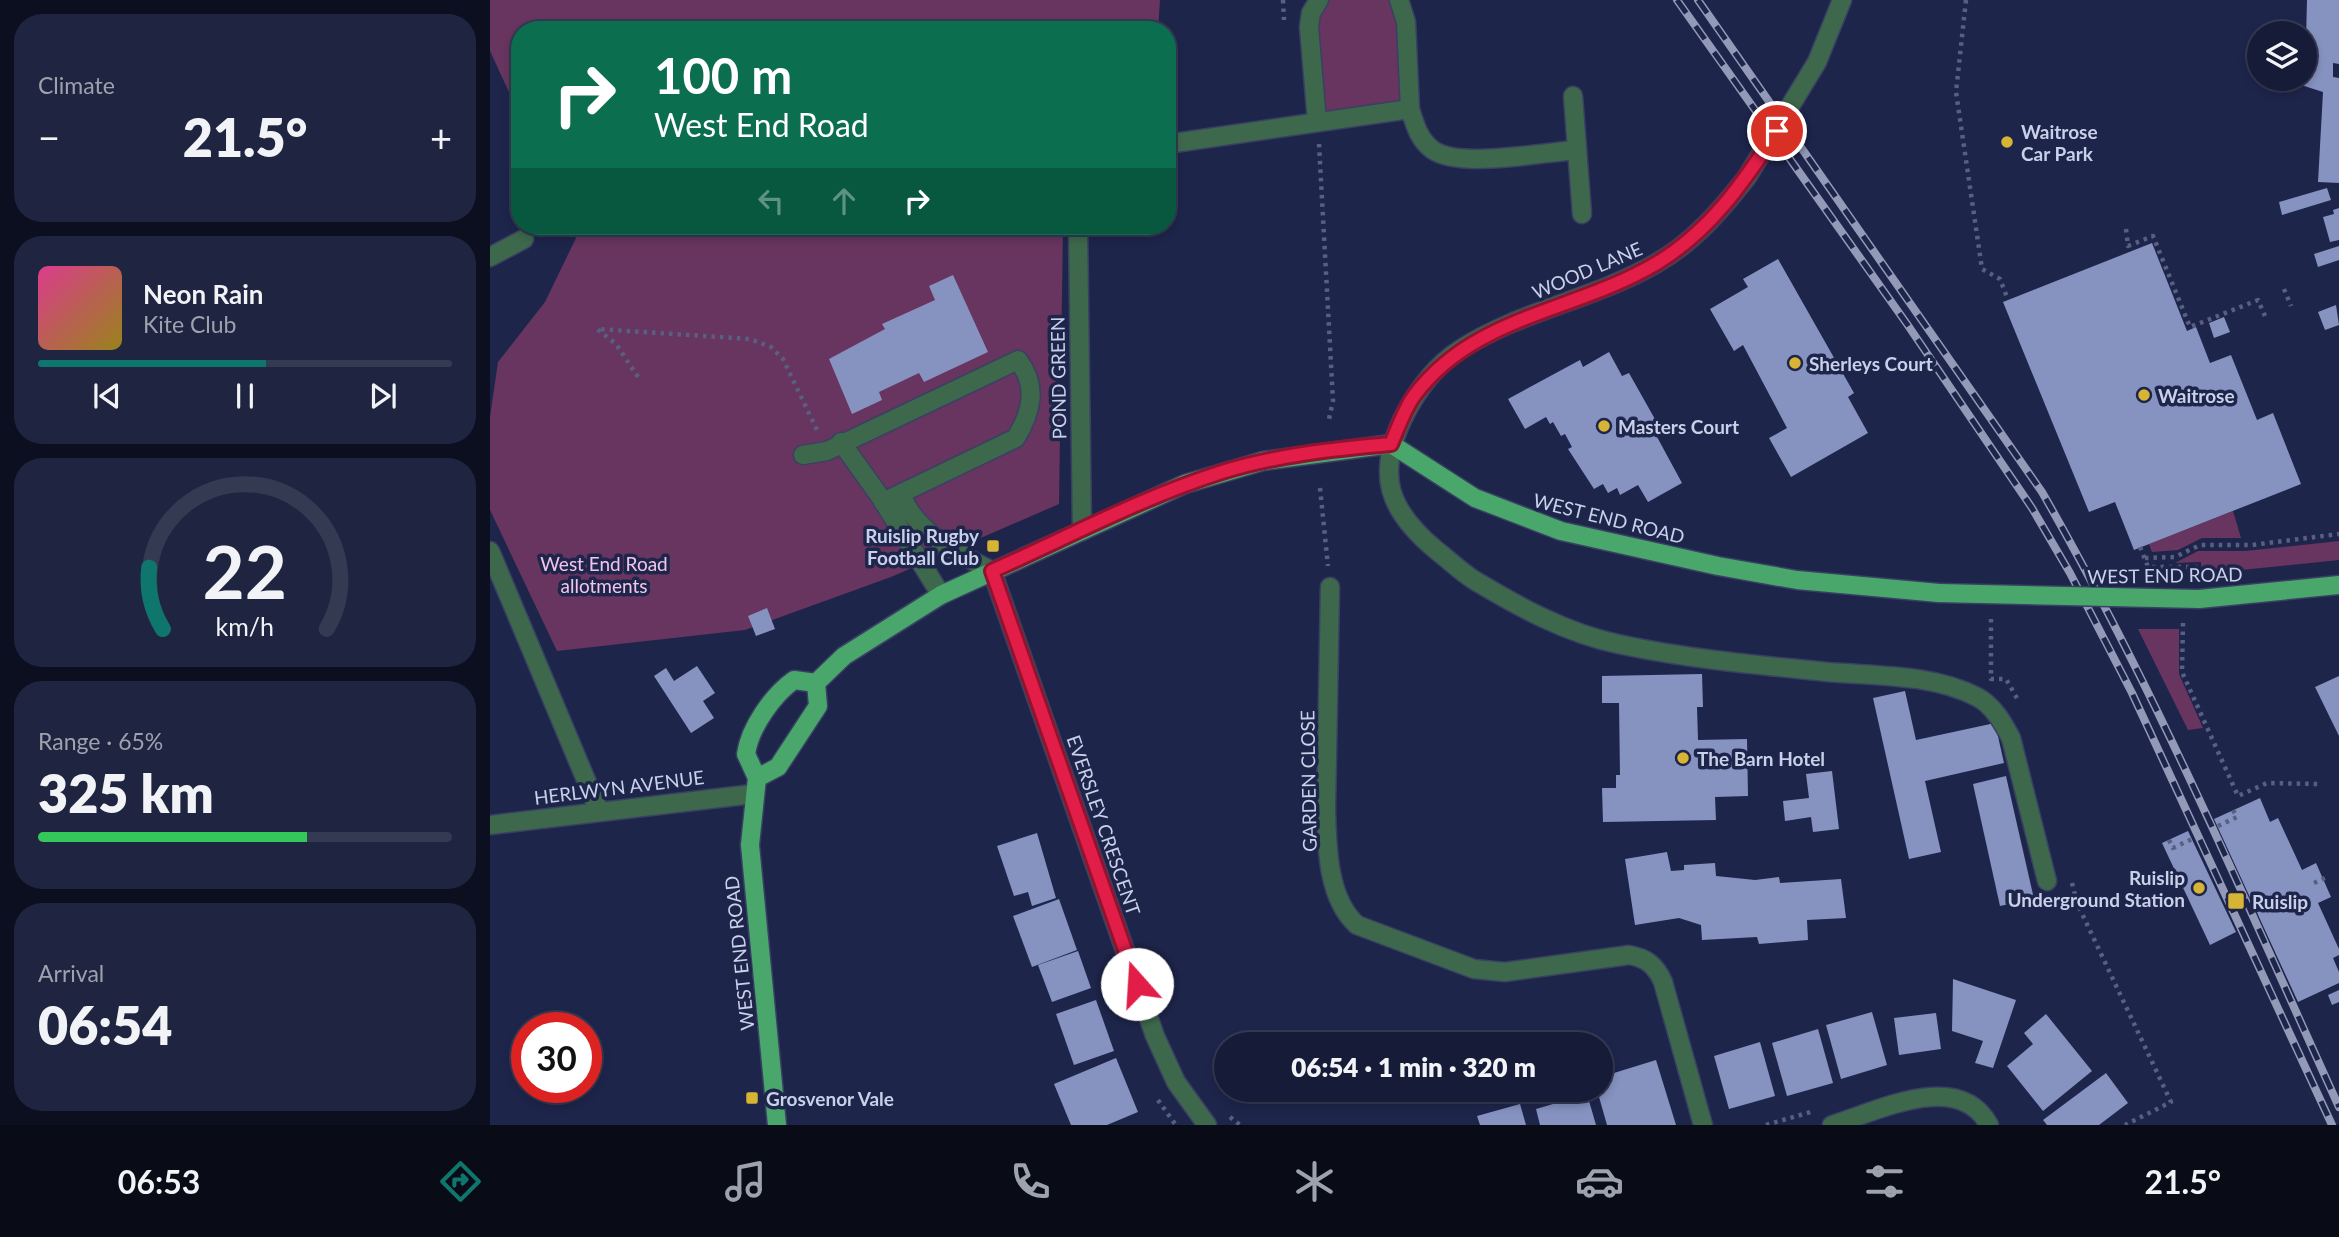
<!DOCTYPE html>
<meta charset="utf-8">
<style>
:root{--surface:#161c38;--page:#1f2540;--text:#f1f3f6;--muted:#9ea1ae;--line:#353a53;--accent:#0f766e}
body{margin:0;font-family:Lato,sans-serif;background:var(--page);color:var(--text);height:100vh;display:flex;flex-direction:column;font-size:26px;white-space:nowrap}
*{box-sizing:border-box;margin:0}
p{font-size:23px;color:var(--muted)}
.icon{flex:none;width:38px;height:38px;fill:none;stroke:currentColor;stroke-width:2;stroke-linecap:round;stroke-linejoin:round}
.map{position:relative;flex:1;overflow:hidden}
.drawer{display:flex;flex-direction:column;gap:14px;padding:14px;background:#0c0f1f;width:490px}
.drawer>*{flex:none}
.guide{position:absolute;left:21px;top:21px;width:665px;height:214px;border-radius:28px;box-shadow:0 4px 10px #0003,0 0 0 2px var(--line);background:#0b6e4f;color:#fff;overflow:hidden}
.fabs{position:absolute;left:1757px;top:21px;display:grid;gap:14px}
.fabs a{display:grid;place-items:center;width:70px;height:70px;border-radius:50%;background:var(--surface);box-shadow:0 4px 10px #0003,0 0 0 2px var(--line);font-size:35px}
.speed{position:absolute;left:21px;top:1012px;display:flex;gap:14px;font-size:35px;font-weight:700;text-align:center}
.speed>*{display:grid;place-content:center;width:91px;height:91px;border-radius:50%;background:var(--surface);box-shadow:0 4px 10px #0003,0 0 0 2px var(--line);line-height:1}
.speed .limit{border:10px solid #d22;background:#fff;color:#111}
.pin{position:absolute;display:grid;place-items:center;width:60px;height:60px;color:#fff;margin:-30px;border:4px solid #fff;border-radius:50%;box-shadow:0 2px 7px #0007}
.me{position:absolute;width:77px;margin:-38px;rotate:341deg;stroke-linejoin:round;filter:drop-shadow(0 0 5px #0008)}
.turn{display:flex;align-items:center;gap:24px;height:147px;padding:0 28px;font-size:32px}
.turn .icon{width:91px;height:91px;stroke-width:2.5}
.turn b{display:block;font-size:49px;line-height:60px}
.lanes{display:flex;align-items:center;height:66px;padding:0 28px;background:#0003;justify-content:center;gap:35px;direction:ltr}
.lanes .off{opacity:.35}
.big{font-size:52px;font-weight:800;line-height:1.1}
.drawer .card{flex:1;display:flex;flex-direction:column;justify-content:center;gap:10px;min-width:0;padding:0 24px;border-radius:28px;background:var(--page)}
.drawer .dial{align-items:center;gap:0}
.dial svg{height:182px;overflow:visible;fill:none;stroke:var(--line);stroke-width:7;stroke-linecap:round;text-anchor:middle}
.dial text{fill:var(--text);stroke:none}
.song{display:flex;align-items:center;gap:21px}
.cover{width:84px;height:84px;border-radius:10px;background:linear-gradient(135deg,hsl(330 70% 55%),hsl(50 70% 35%))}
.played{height:7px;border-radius:4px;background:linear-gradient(90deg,var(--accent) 55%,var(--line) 55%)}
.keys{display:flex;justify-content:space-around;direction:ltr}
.heat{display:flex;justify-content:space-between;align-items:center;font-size:38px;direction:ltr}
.charge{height:10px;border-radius:5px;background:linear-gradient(90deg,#34c759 65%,var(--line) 0)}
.trip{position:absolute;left:724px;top:1032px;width:399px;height:70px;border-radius:35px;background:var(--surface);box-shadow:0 4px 10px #0003,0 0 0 2px var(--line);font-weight:800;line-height:70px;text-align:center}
.tab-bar{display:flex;height:112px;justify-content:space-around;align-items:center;background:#090b16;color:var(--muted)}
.tab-bar .icon{width:49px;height:49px}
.tab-bar .active{color:var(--accent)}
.tab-bar b{font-size:32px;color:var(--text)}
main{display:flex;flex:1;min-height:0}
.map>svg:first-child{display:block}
.green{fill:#67355f}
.building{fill:#8692c0}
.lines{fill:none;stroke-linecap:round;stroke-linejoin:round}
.minor-casing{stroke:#394064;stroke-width:21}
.major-casing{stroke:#394064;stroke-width:21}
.path{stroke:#585f80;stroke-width:4.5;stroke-dasharray:3.5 5;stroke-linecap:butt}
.minor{stroke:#3e684b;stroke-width:18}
.major{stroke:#49a76b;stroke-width:18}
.rail-casing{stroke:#939ab7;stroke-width:8}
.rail{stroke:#1e254b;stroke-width:5;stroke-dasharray:16;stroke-linecap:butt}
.minor-bridge-casing{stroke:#394064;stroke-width:21;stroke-linecap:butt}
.major-bridge-casing{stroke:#394064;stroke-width:21;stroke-linecap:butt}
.minor-bridge{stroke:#3e684b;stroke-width:18}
.major-bridge{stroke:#49a76b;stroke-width:18}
.route-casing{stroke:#92132f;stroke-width:18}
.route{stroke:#e11d48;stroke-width:12}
.poi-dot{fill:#d7b434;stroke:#1e254b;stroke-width:2.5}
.labels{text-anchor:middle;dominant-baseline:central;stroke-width:7;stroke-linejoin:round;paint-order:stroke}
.poi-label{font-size:19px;font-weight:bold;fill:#c9d0e9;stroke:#1e254b;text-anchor:start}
.street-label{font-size:19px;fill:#c9d0e9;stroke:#1e254b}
.park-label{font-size:19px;fill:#f3c4e9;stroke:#1e254b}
</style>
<main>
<section class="drawer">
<div class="card"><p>Climate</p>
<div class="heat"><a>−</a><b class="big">21.5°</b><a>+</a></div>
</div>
<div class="card">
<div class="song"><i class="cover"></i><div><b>Neon Rain</b><p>Kite Club</p></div></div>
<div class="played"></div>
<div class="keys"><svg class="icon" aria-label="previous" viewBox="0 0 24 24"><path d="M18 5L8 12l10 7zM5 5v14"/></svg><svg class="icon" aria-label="pause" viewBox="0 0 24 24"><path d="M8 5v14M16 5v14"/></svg><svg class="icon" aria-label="next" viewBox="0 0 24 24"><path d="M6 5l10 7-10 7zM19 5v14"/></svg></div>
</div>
<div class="card dial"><svg viewBox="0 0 100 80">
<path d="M14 69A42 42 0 1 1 86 69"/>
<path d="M14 69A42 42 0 0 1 8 42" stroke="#0f766e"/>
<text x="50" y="56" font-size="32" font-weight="700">22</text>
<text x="50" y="72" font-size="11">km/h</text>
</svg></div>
<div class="card"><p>Range · 65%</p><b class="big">325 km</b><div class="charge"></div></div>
<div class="card"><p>Arrival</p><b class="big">06:54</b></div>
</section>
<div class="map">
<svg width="1849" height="1125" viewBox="0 0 1849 1125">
<rect width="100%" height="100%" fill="#1e254b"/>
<!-- green -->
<g class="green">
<polygon points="0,0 670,0 668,30 30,30 30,116 0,51"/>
<polygon points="829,0 909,0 920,109 827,121 821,13"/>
<polygon points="80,226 573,226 569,504 401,577 255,630 67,651 0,510 0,417 8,362 55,302 86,238"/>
<polygon points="1743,511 1751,538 1712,538 1688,550 1662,552 1659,544"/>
<polygon points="1849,541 1849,560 1712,574 1711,562 1685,563 1708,551 1755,551"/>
<polygon points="1648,629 1689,629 1689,674 1713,728 1698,730"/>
</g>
<!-- building -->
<g class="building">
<polygon points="1817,0 1849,0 1849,64 1843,63 1843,77 1849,78 1849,183 1828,182 1833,92 1808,84 1808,79 1815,79"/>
<polygon points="1837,188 1841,200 1792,215 1789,202"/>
<polygon points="1849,208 1849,240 1840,242 1833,217 1844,214 1843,210"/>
<polygon points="1662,243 1697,331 1706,327 1720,363 1741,355 1767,420 1783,413 1811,484 1644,550 1625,502 1599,512 1513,302"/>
<polygon points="1849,246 1849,260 1828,267 1824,254"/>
<polygon points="1288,259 1364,393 1358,397 1378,433 1301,477 1279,438 1297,428 1253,345 1244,351 1220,309 1258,287 1253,279"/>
<polygon points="463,275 498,352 434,382 429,373 389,392 392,400 362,414 339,359 395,329 392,324 445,300 439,286"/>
<polygon points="1846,305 1849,325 1835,330 1828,312"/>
<polygon points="1734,317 1740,332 1724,338 1719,323"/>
<polygon points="1119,352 1132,376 1139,373 1166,421 1160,424 1192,483 1158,502 1148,485 1130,495 1127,488 1118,493 1113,484 1104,489 1078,449 1082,447 1075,434 1071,436 1063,422 1060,424 1056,417 1035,429 1018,399 1090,360 1093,367"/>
<polygon points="277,608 285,629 266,636 258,616"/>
<polygon points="207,666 225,693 213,701 224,718 201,733 164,676 176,668 184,681"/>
<polygon points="1212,674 1213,707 1207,707 1208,740 1257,739 1258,796 1225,797 1226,820 1113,822 1112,788 1126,788 1126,775 1130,775 1129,703 1112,703 1112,676"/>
<polygon points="1849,676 1849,736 1825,687"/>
<polygon points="1415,691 1426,740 1505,723 1514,763 1435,781 1451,852 1419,859 1383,698"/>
<polygon points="1342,771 1349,829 1323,832 1321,817 1295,821 1293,801 1319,798 1316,774"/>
<polygon points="1516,776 1544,899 1510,906 1483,784"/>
<polygon points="1770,798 1780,822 1788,818 1812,870 1826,863 1841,897 1828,903 1849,949 1849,955 1843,958 1849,972 1849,983 1808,1002 1724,819"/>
<polygon points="1698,831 1746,932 1720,945 1672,843"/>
<polygon points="547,833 566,898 542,906 538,892 524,896 507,846"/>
<polygon points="1177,852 1181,871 1194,870 1194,865 1225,863 1226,876 1265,880 1289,877 1290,883 1351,879 1356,918 1317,920 1318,940 1269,944 1267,937 1212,940 1211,925 1189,918 1145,925 1135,859"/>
<polygon points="569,899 587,950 542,967 523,916"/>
<polygon points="588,951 601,988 562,1002 548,965"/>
<polygon points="1463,979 1526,1000 1503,1068 1485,1063 1493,1041 1462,1031"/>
<polygon points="1849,990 1849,1002 1842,1005 1838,995"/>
<polygon points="606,1000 624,1051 584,1065 566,1014"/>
<polygon points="1382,1012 1397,1065 1351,1079 1336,1025"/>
<polygon points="1446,1013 1451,1049 1409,1055 1404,1018"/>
<polygon points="1556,1014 1602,1071 1553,1111 1517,1066 1543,1044 1534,1033"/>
<polygon points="1328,1029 1343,1083 1297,1096 1282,1043"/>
<polygon points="1270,1042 1285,1096 1239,1109 1224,1056"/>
<polygon points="626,1058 648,1112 617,1125 581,1125 564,1084"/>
<polygon points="1166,1060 1186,1125 1117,1125 1107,1090 1111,1090 1111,1077"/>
<polygon points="1616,1073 1638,1103 1609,1125 1557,1125 1553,1120"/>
<polygon points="1097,1094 1106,1125 1050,1125 1046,1109"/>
<polygon points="1030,1104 1036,1125 990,1125 987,1116"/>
</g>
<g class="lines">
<!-- minor casing -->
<g class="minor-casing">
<g id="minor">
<polyline points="1327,62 1352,0"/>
<polyline points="1083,96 1092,214"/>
<path d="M 920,109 C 925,125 929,140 943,150 C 970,169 1054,152 1087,150"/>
<polyline points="827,121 819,27 821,13 829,0"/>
<polyline points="677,144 920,109 916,22 909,0"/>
<path d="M 1257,177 C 1231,210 1203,243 1165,264 C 1104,299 1030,311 971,349 C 946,365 926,392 913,418 C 886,475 898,510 946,550 C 959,560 971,572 984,580 C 1029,607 1076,633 1128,644 C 1198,659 1267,665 1338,672 C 1386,676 1443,674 1487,697 C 1503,705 1513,723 1521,738 L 1557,881"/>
<polyline points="588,226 592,531"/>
<polyline points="0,257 34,239"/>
<polyline points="351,442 391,498 451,595"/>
<path d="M 313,455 L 337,451 L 528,360 C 548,386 542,411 526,438 L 393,502"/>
<path d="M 411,494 C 425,532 467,553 502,571 L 665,1036 L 686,1082 L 717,1125"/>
<polyline points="0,551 109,811"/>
<path d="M 840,587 L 836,809 C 837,846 837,898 867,925 L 984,969 L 1015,972 L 1139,955 C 1157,958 1166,966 1173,982 L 1213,1125"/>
<polyline points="0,825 263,794"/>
<path d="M 1342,1125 C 1388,1111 1469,1069 1499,1125"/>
</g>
</g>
<!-- major casing -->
<g class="major-casing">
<g id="major">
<polyline points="1709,599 1849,585"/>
<polyline points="326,683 354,656 451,595 695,484 773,461 901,444 985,498 1071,531 1228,566 1307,580 1449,593"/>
<polyline points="267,778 288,767 328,706 326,683"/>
<path d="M 287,1125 L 260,845 L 267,778 L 256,754 C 260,727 283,695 304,680 L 326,683"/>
</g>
</g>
<!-- path -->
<g class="path">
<polyline points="793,0 794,20"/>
<polyline points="1476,0 1466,92 1492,269 1510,279 1518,300"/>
<polyline points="829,144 843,401 839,419"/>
<polyline points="1636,229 1638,246 1663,236 1700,327 1768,300 1775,316"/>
<polyline points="1794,289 1801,306"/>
<polyline points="148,377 126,344 107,329 260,339 281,347 293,359 327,430"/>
<polyline points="830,488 838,566"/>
<polyline points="1650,547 1658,567 1709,567 1709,577"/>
<polyline points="1655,558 1685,557 1710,545 1762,545 1849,534"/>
<polyline points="1501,619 1501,679 1516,679 1528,700"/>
<polyline points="1693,623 1692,672 1748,796 1777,783 1829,784"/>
<polyline points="1728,826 1747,817 1743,810"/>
<polyline points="1679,840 1683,848 1702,839"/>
<polyline points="1582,883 1587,903 1681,1102 1635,1125"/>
<polyline points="1824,883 1837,877"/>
<polyline points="1771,908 1791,898"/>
<polyline points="668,1100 685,1124"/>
<polyline points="740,1117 750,1125"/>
<polyline points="1276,1125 1324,1111"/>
</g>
<!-- minor -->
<use href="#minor" class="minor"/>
<!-- major -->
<use href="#major" class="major"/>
<!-- rail casing -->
<g class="rail-casing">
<g id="rail">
<polyline points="1187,0 1417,324 1542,508 1580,573 1642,693 1842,1125"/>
<path d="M 1208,0 L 1552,492 C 1665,689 1755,900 1849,1107"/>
</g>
</g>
<!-- rail -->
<use href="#rail" class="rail"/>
<!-- minor-bridge casing -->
<g class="minor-bridge-casing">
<polyline id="minor-bridge" points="1257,177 1327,62"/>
</g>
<!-- major-bridge casing -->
<g class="major-bridge-casing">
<polyline id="major-bridge" points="1449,593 1709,599"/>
</g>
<!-- minor-bridge -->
<use href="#minor-bridge" class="minor-bridge"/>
<!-- major-bridge -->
<use href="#major-bridge" class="major-bridge"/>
</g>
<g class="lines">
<!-- route casing -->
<g class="route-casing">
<path id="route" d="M 647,984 L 502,571 C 578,537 653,497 732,472 C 787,455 844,449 901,444 C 908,428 914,410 924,396 C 984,315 1085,312 1167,263 C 1220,231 1254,182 1287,131"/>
</g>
<!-- route -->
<use href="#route" class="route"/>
</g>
<!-- markers -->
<g class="poi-dot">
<circle cx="1517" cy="142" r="7"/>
<circle cx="1305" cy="363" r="7"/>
<circle cx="1654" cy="395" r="7"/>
<circle cx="1114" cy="426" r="7"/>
<rect x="496" y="539" width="14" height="14" rx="3.5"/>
<circle cx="1193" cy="758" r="7"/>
<circle cx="1709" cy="888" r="7"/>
<rect x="1737" y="892" width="18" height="18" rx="3.5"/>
<rect x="255" y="1091" width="14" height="14" rx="3.5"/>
</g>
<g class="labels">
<!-- poi labels -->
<g class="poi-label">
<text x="1531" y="131">Waitrose<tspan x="1531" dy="22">Car Park</tspan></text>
<text x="1319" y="363">Sherleys Court</text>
<text x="1668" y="395">Waitrose</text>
<text x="1128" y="426">Masters Court</text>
<text x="489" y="535" text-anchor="end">Ruislip Rugby<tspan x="489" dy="22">Football Club</tspan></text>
<text x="1207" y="758">The Barn Hotel</text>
<text x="1695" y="877" text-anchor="end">Ruislip<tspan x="1695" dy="22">Underground Station</tspan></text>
<text x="1762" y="901">Ruislip</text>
<text x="276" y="1098">Grosvenor Vale</text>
</g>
<!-- street labels -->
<g class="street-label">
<text transform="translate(1097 270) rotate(-23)">WOOD LANE</text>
<text transform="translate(568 378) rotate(-91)">POND GREEN</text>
<text transform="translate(1119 518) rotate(14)">WEST END ROAD</text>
<text transform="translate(1675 575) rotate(-1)">WEST END ROAD</text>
<text transform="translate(818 781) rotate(-91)">GARDEN CLOSE</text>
<text transform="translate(129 787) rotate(-7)">HERLWYN AVENUE</text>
<text transform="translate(614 825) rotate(71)">EVERSLEY CRESCENT</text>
<text transform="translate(249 953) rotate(-96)">WEST END ROAD</text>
</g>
<!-- park labels -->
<g class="park-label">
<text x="114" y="563">West End Road<tspan x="114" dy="22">allotments</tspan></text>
</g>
</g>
</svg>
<div class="fabs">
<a><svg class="icon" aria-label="layers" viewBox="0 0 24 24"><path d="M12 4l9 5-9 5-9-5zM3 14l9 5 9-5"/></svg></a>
</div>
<div class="speed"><div class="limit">30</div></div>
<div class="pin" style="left:1287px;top:131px;background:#d93025"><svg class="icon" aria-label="arrive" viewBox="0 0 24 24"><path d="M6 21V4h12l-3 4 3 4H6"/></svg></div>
<svg class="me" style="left:647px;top:984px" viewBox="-20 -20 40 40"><circle r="19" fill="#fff"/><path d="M0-13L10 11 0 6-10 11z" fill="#e11d48"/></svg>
<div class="trip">06:54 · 1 min · 320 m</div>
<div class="guide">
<div class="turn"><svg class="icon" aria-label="right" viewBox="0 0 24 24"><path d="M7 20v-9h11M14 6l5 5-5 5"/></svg><div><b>100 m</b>West End Road</div></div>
<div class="lanes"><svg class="icon off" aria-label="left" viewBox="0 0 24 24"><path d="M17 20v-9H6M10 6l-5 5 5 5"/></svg><svg class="icon off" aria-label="ahead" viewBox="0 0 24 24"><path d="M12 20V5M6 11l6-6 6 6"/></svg><svg class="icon" aria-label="right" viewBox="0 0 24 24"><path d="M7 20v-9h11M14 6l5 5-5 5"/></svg></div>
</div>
</div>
</main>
<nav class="tab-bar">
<b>06:53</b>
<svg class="icon active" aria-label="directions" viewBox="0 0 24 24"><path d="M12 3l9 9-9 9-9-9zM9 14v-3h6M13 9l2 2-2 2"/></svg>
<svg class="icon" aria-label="music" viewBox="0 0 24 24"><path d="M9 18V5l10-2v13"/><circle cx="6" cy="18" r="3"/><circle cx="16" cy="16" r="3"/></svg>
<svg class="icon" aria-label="phone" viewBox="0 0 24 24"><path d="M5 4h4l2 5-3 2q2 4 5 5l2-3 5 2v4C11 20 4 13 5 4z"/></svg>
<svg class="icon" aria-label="climate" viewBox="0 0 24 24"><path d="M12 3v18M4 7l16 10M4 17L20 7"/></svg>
<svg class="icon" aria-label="car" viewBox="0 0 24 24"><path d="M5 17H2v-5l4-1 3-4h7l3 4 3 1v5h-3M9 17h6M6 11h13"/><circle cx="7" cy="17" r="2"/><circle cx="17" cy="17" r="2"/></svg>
<svg class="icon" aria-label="filters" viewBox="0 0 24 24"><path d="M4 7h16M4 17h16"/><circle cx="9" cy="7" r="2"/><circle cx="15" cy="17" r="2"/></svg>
<b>21.5°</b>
</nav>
